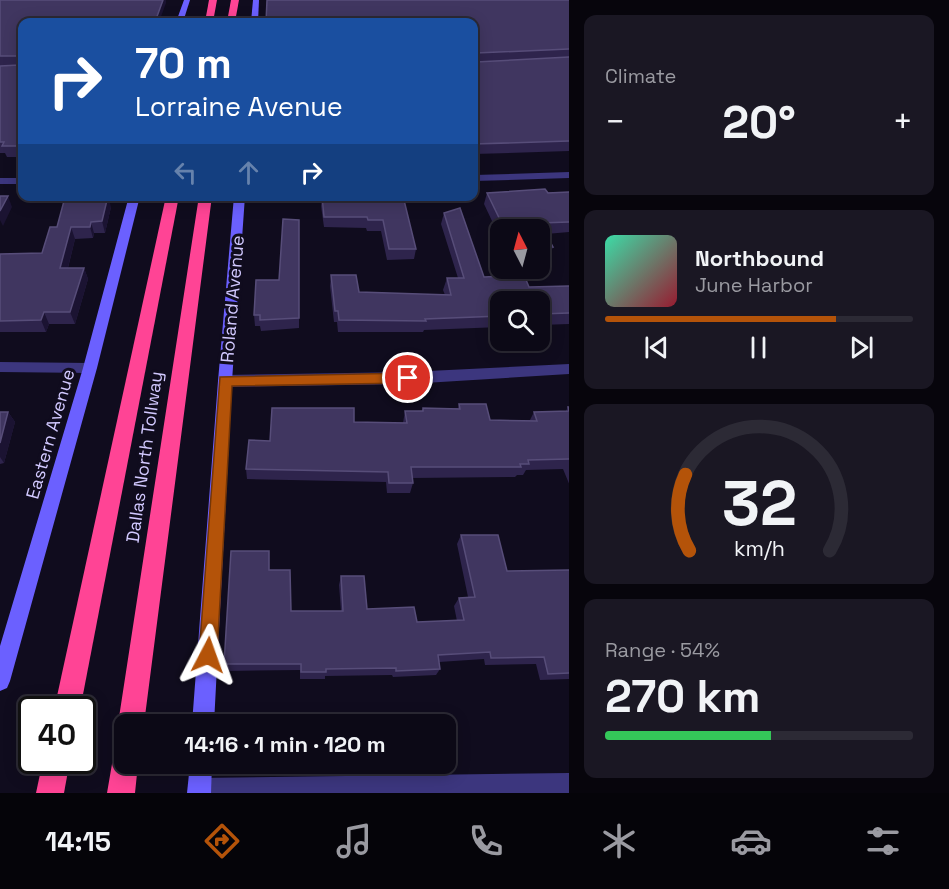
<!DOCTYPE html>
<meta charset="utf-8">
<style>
:root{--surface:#0c0916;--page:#1a1723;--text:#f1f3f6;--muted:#9a9aa1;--line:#2c2a35;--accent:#b45309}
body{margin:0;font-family:"Space Grotesk",sans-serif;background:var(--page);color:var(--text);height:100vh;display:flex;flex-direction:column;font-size:22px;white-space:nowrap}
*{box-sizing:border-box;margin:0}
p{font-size:20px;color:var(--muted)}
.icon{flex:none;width:33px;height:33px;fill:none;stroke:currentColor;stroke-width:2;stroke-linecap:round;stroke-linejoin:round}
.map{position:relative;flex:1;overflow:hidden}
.side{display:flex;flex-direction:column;gap:15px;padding:15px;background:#07050c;width:380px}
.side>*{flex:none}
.banner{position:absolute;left:18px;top:18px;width:460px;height:183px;border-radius:12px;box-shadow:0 3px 15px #0003,0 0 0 2px var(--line);background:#1a4fa0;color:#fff;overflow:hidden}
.needle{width:39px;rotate:354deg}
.controls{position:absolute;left:490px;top:219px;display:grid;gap:12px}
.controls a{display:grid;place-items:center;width:60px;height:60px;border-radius:12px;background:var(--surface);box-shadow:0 3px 15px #0003,0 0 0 2px var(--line);font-size:30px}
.speed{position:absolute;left:18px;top:696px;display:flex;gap:12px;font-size:30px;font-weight:700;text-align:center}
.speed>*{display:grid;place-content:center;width:78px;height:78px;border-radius:50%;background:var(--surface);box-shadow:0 3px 15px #0003,0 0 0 2px var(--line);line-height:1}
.speed .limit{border:3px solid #111;border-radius:9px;background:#fff;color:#111}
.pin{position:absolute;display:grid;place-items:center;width:51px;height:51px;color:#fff;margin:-26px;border:3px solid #fff;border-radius:50%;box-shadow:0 2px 6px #0007}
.me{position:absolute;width:66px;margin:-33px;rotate:4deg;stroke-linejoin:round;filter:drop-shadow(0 0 4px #0008)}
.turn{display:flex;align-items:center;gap:21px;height:126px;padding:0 18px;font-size:27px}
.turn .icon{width:78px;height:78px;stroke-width:2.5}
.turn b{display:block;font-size:42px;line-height:51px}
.lanes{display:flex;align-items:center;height:57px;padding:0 18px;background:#0003;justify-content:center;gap:30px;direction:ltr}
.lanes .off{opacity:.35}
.big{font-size:45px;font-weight:600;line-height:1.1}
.side .widget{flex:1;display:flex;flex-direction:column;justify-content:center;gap:9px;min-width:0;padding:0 21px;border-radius:12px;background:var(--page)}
.side .dial{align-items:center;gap:0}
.dial svg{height:156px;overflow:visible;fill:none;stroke:var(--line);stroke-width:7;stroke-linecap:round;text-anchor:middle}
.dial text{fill:var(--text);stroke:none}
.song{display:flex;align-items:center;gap:18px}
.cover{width:72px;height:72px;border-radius:9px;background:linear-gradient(135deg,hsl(160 70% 55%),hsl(350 70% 35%))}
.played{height:6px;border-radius:3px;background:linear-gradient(90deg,var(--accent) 75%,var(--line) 75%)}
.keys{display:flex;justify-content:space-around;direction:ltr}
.heat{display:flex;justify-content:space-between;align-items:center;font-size:33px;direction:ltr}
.charge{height:9px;border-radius:4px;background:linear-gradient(90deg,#34c759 54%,var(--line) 0)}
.trip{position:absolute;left:114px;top:714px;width:342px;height:60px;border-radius:12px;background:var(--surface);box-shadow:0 3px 15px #0003,0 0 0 2px var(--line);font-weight:600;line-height:60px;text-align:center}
.dock{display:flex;height:96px;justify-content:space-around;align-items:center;background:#050409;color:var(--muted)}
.dock .icon{width:42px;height:42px}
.dock .on{color:var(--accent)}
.dock b{font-size:27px;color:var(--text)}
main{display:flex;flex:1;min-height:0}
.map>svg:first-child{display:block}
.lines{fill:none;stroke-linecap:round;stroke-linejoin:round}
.street{fill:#3c367e;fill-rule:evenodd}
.secondary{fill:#6b60ff;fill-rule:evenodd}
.highway{fill:#ff4495;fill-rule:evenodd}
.wall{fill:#2e244c}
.shaded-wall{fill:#1b1332}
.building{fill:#403660;stroke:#574d79;stroke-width:1.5}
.route{fill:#b45309;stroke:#753606;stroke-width:1.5}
.labels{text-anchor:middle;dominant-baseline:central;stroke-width:6;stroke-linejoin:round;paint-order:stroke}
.street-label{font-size:18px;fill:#d2c9ff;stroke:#100c1e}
</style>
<main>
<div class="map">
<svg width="570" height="793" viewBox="0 0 570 793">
<rect width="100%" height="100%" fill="#100c1e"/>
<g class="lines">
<!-- street -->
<g class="street">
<polygon points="570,172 570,178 474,181 474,175"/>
<rect x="0" y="178" width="22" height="6"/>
<polygon points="0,362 90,363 97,368 90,373 0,372"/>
<polygon points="570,364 570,374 408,384 225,387 220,385 218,381 220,377 225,375 408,372"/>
<polygon points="570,773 570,793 189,793 188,789 191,781 199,778"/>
</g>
<!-- secondary -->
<g class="secondary">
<polygon points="184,0 190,0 183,22 176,22"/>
<polygon points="253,0 259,0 258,22 251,22"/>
<polygon points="129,196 140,196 97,368 10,681 7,688 0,691 0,646 83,368"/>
<polygon points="234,196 245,196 232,381 214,724 192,724 218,381"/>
<polygon points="190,764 212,764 211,793 187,793"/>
</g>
<!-- highway -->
<g class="highway">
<polygon points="209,0 217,0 213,22 205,22"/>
<polygon points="231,0 239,0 235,22 227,22"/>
<polygon points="166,196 179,196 80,710 54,710"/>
<polygon points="199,196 212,196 144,724 124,724 124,734 118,724"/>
<polygon points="124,751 124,764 138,764 135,793 107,793 112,764 115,754"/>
<polygon points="43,760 70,760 64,793 36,793"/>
</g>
</g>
<!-- wall -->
<g class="wall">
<polygon points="0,0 166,3 22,22 22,157 7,157 5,153 0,153"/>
<polygon points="570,0 570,151 474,154 474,22"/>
<polygon points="570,192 570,232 546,234 553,247 549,257 540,258 540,230 501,230 501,240 484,204 487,193"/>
<polygon points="322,196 403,196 416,249 414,259 387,260 381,231 367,231 366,228 324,227 321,206"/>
<polygon points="111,207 105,233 94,233 93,238 75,239 68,268 84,268 88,279 75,324 49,324 46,332 0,332 0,254 42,253 57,227"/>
<polygon points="444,213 484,277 529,287 570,286 570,324 540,325 540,302 501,302 501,327 424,330 423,332 338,332 337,322 334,322 330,286 331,275 359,292 445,295 443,290 447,278 458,278 441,224"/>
<polygon points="299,220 299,328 261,331 260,326 255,326 254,315 279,280"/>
<polygon points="459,404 490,420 530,420 534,412 566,411 568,407 570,407 570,486 563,469 526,470 523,475 517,475 515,477 412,478 413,483 410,493 387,493 386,482 247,479 246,469 270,441 354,422 403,423 405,411 422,411 423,408 458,408"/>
<polygon points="0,412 8,412 15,422 4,463 0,464"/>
<polygon points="461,535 507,571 570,570 570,679 540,680 536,664 485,665 484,659 439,662 440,669 436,675 393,677 392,675 325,676 325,679 300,679 300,670 226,671 224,664 269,551 269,570 291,611 341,611 339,585 341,576 367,609 417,622 457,621 454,606 459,598 468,597 457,544"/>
</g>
<!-- shaded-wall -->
<g class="shaded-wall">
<polygon points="163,0 166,0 166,3 159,22 155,22"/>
<polygon points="8,196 12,207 3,226 0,220 0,211"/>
<polygon points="108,196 111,207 105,233 102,221"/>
<polygon points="91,222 94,233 93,238 90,227"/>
<polygon points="71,227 75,239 65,279 60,268"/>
<polygon points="84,268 88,279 75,324 70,312"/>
<polygon points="44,312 49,324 46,332 41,320"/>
<polygon points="8,412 15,422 4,463 0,457 0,443"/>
</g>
<!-- building -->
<g class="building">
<polygon points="0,0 163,0 155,22 22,22 22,146 2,146 4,142 0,142 0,66 19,65 20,56 0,56"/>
<polygon points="267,0 570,0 570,49 476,53 474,59 474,22 266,22"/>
<polygon points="570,57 570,141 474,144 474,59 476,62"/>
<polygon points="545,189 548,193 570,192 570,222 540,223 553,247 540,247 540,230 505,230 487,193"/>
<polygon points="0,196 8,196 0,211"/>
<polygon points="108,196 102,221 91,222 90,227 71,227 60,268 84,268 70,312 44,312 41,320 0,321 0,254 42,253 50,227 57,227 64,201 82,197"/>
<polygon points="322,196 403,196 416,249 389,249 383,220 368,220 367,217 324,217"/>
<polygon points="460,208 484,277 524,275 529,287 570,286 570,313 540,314 540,302 501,302 501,316 425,319 426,321 339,320 338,311 335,311 331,275 356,275 359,292 451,295 447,278 464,278 444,213"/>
<polygon points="283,219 299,220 299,318 260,320 260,315 254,315 256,280 279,280"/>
<polygon points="459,404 486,404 490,420 537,421 534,412 569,411 568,407 570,407 570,459 528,460 529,464 520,464 521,467 411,467 413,483 389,483 388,472 246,469 249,440 270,441 272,408 354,408 354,422 407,423 405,411 423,411 423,408 460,409"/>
<polygon points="0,412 8,412 0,443"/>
<polygon points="461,535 498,535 507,571 570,570 570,673 548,674 544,657 491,658 490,652 438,655 440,669 396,671 396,668 326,669 326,672 301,672 301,664 224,664 231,551 269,551 269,570 290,570 291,611 343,611 341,576 364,576 367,609 414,607 417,622 464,620 459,598 475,597"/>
</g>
<!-- route -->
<polygon class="route" points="408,373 414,378 408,383 232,386 217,655 214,661 208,664 201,661 199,655 220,377"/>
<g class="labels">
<!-- street labels -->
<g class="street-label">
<text transform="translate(232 299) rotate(-85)">Roland Avenue</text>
<text transform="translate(50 434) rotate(-74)">Eastern Avenue</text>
<text transform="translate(144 457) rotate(-82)">Dallas North Tollway</text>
</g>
</g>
</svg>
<div class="controls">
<a><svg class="needle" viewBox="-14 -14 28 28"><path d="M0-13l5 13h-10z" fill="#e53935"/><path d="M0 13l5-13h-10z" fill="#9a9aa1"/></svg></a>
<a><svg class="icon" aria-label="search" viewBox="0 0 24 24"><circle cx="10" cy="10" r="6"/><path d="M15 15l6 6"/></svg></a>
</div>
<div class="speed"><div class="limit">40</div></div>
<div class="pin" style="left:408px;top:378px;background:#d93025"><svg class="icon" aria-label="arrive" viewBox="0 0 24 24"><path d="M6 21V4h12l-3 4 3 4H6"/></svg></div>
<svg class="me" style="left:208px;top:655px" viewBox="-20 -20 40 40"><path d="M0-17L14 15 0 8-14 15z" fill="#b45309" stroke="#fff" stroke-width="4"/></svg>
<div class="trip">14:16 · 1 min · 120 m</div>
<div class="banner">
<div class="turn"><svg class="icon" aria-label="right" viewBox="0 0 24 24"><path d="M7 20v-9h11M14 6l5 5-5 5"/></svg><div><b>70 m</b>Lorraine Avenue</div></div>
<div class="lanes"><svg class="icon off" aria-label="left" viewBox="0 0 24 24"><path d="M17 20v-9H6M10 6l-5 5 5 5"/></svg><svg class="icon off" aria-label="ahead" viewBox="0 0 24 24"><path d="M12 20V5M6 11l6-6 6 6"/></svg><svg class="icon" aria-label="right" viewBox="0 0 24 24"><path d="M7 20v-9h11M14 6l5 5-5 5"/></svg></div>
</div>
</div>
<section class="side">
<div class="widget"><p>Climate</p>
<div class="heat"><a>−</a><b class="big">20°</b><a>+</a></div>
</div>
<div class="widget">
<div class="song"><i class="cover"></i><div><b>Northbound</b><p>June Harbor</p></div></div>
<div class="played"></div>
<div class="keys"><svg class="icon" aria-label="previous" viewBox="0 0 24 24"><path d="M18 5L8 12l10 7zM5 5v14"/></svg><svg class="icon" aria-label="pause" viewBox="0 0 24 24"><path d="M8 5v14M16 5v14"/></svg><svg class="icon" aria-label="next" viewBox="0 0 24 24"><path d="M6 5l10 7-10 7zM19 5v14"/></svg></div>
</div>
<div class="widget dial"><svg viewBox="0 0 100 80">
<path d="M14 69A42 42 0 1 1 86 69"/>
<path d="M14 69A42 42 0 0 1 12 30" stroke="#b45309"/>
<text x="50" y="56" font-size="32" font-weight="700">32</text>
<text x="50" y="72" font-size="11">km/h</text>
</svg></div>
<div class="widget"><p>Range · 54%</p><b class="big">270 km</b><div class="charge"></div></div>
</section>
</main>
<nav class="dock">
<b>14:15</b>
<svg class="icon on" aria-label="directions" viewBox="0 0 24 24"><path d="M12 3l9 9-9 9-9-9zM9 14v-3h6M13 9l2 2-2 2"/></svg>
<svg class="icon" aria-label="music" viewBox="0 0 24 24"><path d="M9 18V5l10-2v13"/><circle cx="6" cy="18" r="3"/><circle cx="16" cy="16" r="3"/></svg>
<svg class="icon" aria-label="phone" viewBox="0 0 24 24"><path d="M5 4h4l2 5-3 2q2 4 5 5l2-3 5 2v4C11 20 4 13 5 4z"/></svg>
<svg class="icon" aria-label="climate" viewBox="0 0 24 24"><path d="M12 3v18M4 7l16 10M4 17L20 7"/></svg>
<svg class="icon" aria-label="car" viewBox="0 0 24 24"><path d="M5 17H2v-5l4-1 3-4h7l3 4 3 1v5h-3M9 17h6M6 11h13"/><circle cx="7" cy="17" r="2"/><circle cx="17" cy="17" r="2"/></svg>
<svg class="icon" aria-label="filters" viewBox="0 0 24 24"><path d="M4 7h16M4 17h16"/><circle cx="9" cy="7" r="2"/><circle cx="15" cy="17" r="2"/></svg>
</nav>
